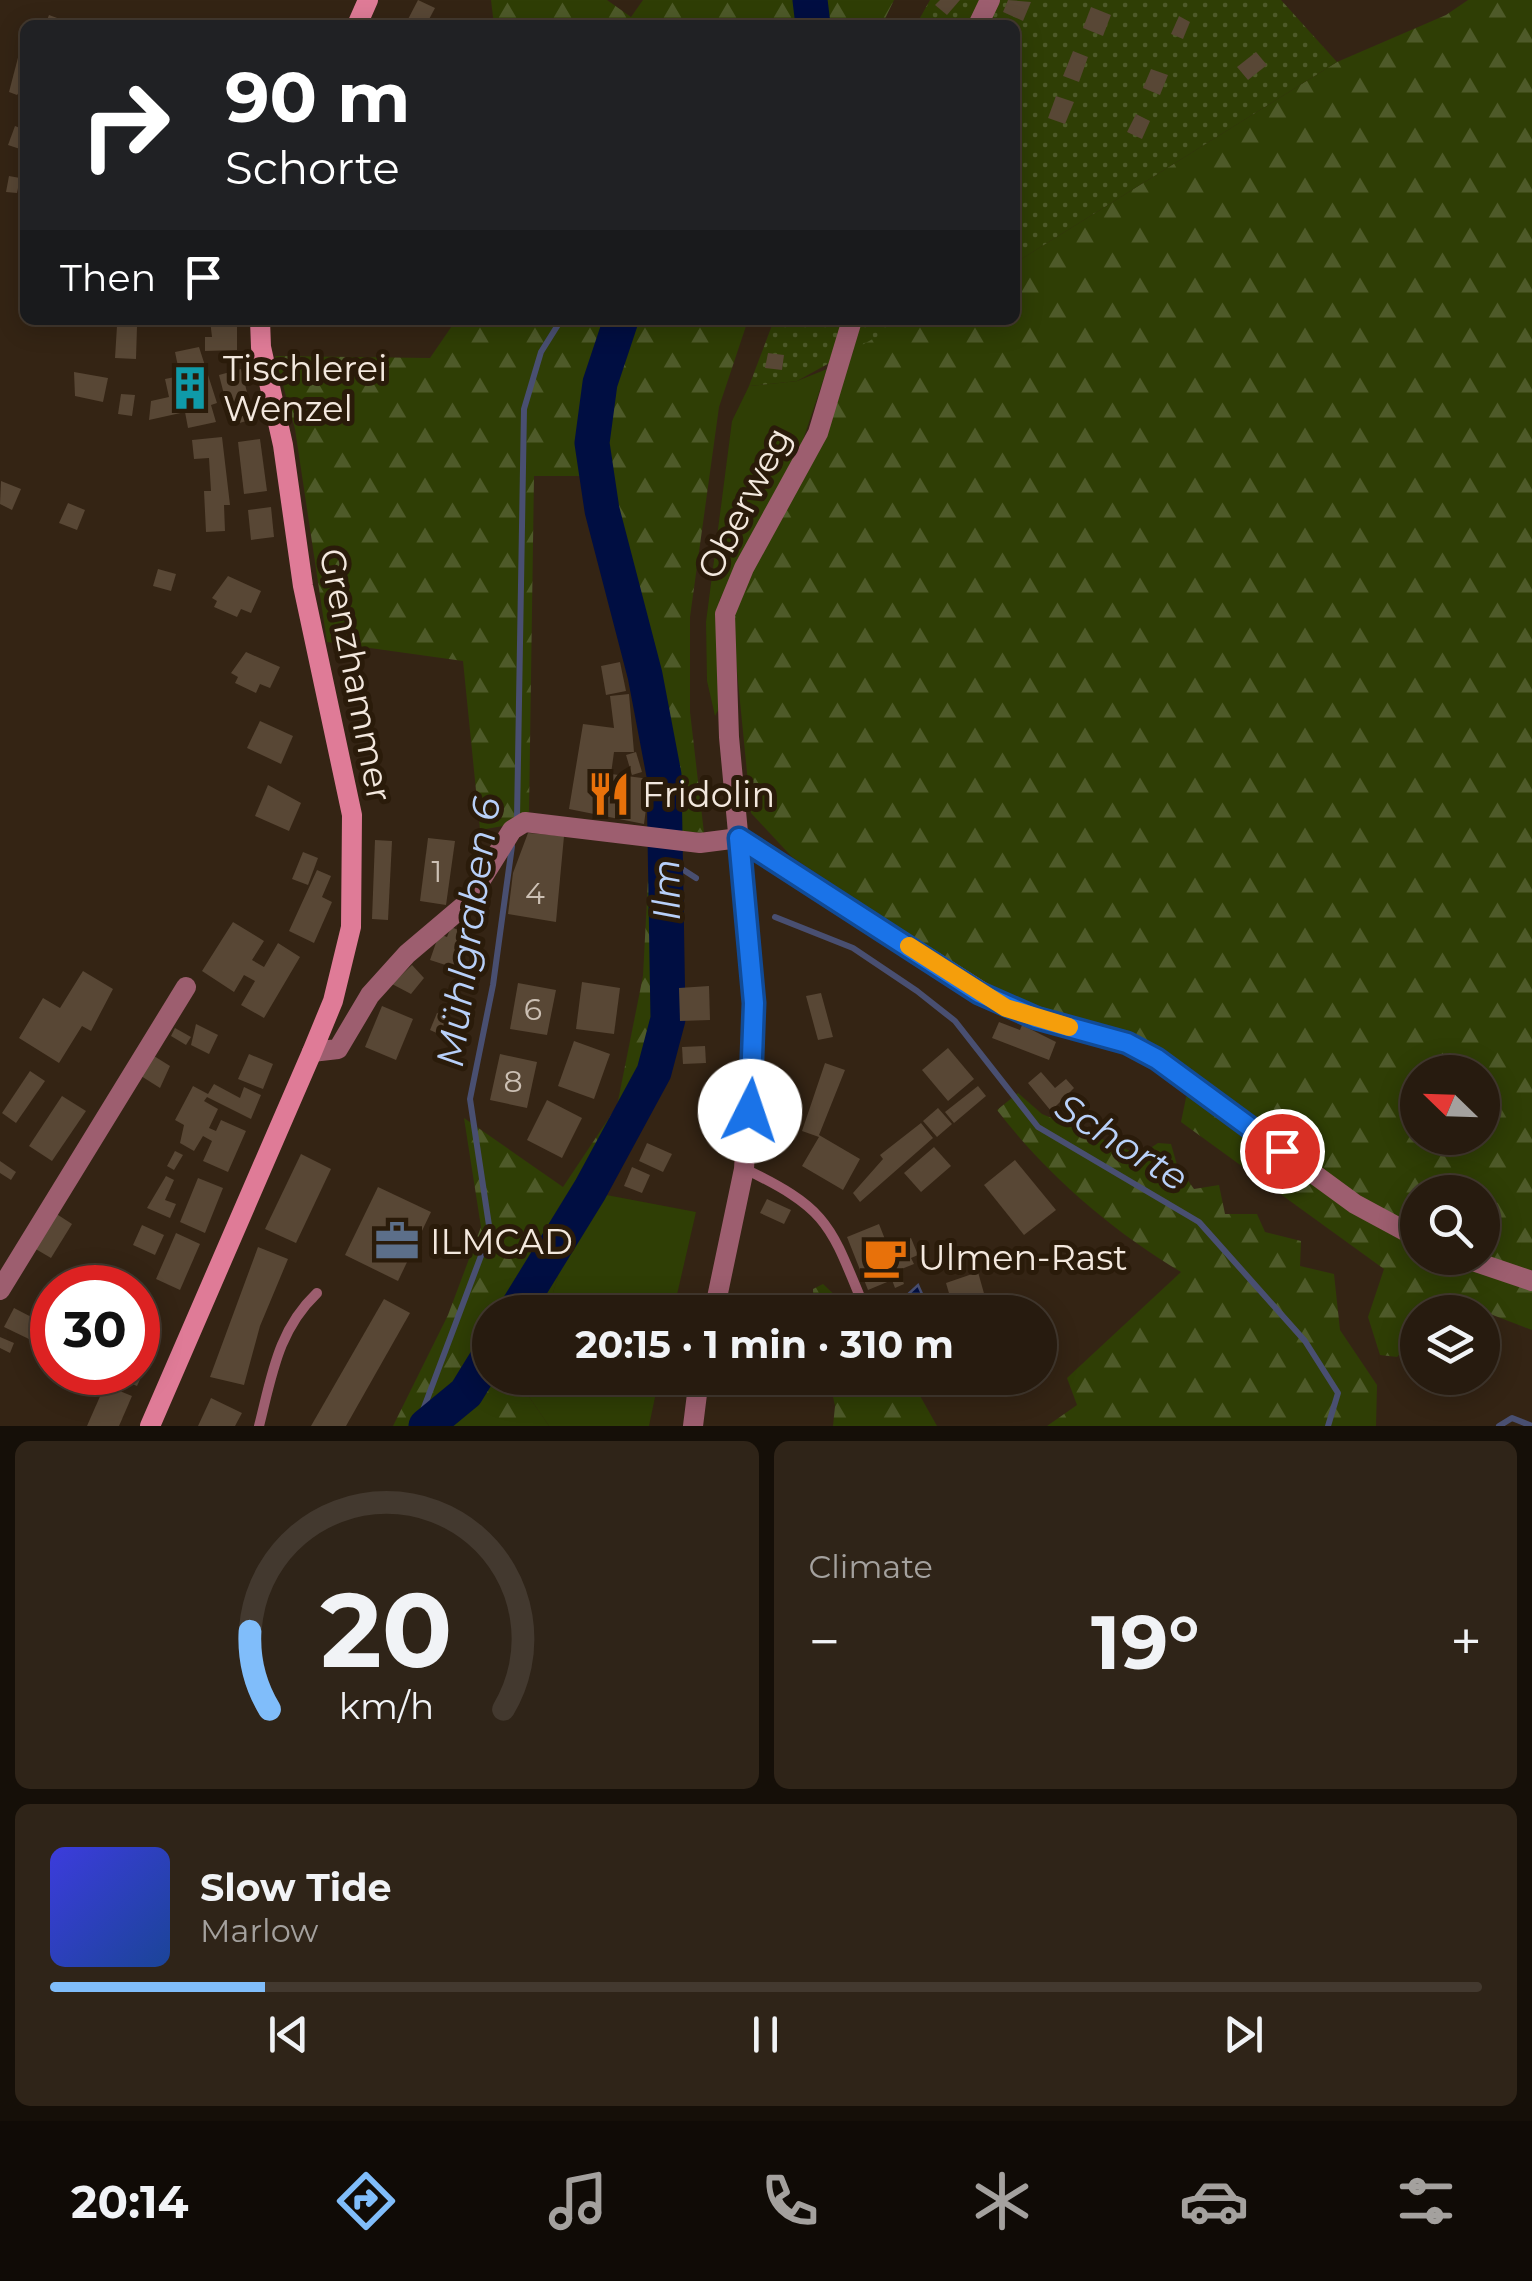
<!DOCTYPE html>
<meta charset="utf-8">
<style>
:root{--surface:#271b0f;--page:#2f2418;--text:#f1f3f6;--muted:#a4a19e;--line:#43392f;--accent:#80bdfa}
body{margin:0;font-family:Montserrat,sans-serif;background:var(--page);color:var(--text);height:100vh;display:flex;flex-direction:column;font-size:38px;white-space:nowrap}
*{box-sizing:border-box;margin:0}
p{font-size:32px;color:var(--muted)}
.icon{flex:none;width:55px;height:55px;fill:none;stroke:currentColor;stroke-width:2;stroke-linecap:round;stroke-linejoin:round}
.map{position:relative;height:1426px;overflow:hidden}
.sheet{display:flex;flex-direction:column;gap:15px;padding:15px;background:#150f08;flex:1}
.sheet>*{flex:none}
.top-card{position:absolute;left:20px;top:20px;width:1000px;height:305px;border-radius:15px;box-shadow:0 5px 25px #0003,0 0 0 2px var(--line);background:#202124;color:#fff;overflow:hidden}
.needle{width:65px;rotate:293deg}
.buttons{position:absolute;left:1400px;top:1055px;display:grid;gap:20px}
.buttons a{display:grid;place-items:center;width:100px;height:100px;border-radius:50%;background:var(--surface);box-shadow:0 5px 25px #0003,0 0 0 2px var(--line);font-size:50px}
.speed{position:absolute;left:30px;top:1265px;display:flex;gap:20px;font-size:50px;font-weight:700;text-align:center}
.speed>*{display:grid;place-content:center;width:130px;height:130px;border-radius:50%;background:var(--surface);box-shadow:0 5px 25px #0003,0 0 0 2px var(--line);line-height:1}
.speed .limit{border:15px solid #d22;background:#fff;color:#111}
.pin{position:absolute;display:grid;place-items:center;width:85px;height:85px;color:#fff;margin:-42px;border:5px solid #fff;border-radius:50%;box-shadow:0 2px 10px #0007}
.me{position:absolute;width:110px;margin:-55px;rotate:4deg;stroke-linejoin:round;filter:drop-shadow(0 0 8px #0008)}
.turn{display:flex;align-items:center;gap:35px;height:210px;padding:0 40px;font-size:45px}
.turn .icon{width:130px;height:130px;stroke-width:2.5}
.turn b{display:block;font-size:70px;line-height:85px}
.then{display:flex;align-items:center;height:95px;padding:0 40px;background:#0003;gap:20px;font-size:38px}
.big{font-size:75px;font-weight:700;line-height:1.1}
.sheet .tile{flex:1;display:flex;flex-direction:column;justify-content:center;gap:15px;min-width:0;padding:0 35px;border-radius:15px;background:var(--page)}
.sheet .dial{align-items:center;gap:0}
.dial svg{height:260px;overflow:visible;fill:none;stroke:var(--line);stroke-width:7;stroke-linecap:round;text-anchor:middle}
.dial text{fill:var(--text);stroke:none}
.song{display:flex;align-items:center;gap:30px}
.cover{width:120px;height:120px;border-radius:15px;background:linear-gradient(135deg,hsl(240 70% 55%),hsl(220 70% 35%))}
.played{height:10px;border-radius:5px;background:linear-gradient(90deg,var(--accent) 15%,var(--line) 15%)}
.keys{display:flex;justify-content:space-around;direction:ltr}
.heat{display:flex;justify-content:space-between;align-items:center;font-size:55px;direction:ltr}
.sheet .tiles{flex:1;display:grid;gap:15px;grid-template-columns:1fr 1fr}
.tile:last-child{grid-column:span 2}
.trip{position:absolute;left:472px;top:1295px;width:585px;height:100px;border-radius:50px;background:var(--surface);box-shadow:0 5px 25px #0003,0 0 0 2px var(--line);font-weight:700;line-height:100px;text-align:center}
.tabs{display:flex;height:160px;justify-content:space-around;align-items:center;background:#100b06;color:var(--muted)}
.tabs .icon{width:70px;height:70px}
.tabs .selected{color:var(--accent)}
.tabs b{font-size:45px;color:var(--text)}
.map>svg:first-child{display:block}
.green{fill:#2f3e05}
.forest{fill:url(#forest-firs);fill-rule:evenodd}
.garden{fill:url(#garden-dots)}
.water{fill:url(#water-rules);stroke:#494f71;stroke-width:2.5}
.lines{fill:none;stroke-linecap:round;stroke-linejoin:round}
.stream{stroke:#494f71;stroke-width:6}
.river{stroke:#000e42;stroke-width:35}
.building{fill:#584735}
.lane{stroke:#9d5e6f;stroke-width:10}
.street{stroke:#9d5e6f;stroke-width:20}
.secondary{stroke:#df7b97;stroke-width:20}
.route-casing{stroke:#114b97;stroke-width:25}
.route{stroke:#1a73e8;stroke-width:18}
.slow{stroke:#f59e0b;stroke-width:18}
.labels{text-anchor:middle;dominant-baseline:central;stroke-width:10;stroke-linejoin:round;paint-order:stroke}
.number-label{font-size:30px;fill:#ccc0b4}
.poi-label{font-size:35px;fill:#f3e8de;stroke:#2a1b0a;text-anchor:start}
.street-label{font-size:35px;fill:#f3e8de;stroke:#2a1b0a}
.water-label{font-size:38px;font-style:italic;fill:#b8d0f9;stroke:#2a1b0a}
</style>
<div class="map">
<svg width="1532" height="1426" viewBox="0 0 1532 1426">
<defs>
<pattern id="forest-firs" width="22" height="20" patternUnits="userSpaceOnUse" patternTransform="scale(2.5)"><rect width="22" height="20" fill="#2f3e05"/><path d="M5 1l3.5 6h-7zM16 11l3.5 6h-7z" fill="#4e5a29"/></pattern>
<pattern id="garden-dots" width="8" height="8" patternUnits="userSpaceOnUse" patternTransform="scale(2.5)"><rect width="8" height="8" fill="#2f3e05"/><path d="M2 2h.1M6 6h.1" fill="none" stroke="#4e5a29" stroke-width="1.8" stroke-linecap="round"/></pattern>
<pattern id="water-rules" width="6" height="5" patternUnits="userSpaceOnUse" patternTransform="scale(2.5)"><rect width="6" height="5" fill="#000e42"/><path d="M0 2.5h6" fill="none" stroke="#26315d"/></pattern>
</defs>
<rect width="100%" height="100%" fill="#342414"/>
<!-- green -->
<g class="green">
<polygon points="827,369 802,443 719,601 721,705 715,716 707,681 706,622 732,421 749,386 797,381"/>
<polygon points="596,1193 696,1212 673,1312 547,1312 558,1276 554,1266"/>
<polygon points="529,1378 659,1378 649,1426 549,1426 525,1391"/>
</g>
<!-- forest -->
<g class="forest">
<polygon points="491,0 607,0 631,17 643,0 894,0 882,25 494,25"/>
<path d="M 1468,0 L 1532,0 L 1532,1330 L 1464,1304 L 1445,1312 L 1418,1312 L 1417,1336 L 1397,1357 L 1380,1355 L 1368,1317 L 1384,1269 L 1181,1122 L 1192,1069 L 1128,1033 L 999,995 L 792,857 L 751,813 L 731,610 L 824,437 L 855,346 L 907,320 L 1015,320 L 1015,263 L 1337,62 L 1446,15 ZM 1418,1072 L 1482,1072 L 1482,1138 L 1418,1138 ZM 1418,1192 L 1482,1192 L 1482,1258 L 1418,1258 Z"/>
<polygon points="456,320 748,320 719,407 690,617 690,712 704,833 655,829 672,774 636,678 586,476 534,476 529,812 503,826 480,830 463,661 327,642 295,429 275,356 430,358"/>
<polygon points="650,841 680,852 672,1031 666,1063 555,1266 558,1276 547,1312 490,1312 490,1378 529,1378 525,1391 549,1426 393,1426 448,1315 481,1227 464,1118 563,1187 617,1106 643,976"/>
<path d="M 1018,1093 L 1042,1114 L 1140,1155 L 1158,1143 L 1171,1144 L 1177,1165 L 1194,1189 L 1219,1185 L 1225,1214 L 1257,1214 L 1265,1232 L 1301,1241 L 1300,1266 L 1334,1274 L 1340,1330 L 1377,1385 L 1376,1426 L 1047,1426 L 1077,1405 L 1067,1378 L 1181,1272 C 1111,1230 1047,1175 997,1110 Z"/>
<polygon points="823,1284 842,1302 865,1297 874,1312 814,1312 813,1289"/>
<polygon points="829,1378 910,1378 937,1426 833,1426 835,1406"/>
</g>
<!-- garden -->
<g class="garden">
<polygon points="930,0 1281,0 1337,62 1015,263 1015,25 916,25"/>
<polygon points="774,320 907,320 797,381 749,386"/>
</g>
<!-- water -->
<polygon class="water" points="918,1285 930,1312 907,1312 903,1299"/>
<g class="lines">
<!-- stream -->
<g class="stream">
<polyline points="517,819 524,409 541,352 561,320"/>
<polyline points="665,858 696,878"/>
<polyline points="775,917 853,948 917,991 955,1021 1038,1127 1199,1222 1305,1341 1338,1393 1328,1426"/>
<polyline points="417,1426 490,1232 470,1099 493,985 512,846"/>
<polyline points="1499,1426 1512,1418 1532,1426"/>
</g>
<!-- river -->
<g class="river">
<polyline points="810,0 813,25"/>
<polyline points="515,1312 590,1190 654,1072 668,1019 664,775 645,675 602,510 592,443 600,383 621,320"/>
<polyline points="426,1426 466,1393 490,1354"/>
</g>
</g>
<!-- building -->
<g class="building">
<polygon points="418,0 435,8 426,25 405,25"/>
<polygon points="940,0 960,0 947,15 935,5"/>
<polygon points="1008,0 1031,2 1023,21 1003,12"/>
<polygon points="1091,7 1111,15 1103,36 1083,28"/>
<polygon points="49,15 68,22 67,25 45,25"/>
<polygon points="1179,16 1190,22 1183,39 1171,34"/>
<polygon points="20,50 25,52 25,85 17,95 9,92"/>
<polygon points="1073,51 1088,57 1079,82 1063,76"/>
<polygon points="1256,52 1267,65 1248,80 1237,67"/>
<polygon points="1151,69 1168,75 1160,95 1143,88"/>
<polygon points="1056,96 1074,102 1065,124 1048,118"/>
<polygon points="1136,114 1150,121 1142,139 1127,132"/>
<polygon points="15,126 25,130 20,149 8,145"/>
<polygon points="9,176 20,178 17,193 6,192"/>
<polygon points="210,320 237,320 237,350 205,351 205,337 212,337"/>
<polygon points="117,326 137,326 136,359 115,358"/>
<polygon points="199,347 217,403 211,405 216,422 188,428 185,412 149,420 151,401 169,397 165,379 180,376 175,352"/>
<polygon points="768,353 784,355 782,370 765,368"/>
<polygon points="241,369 254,419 232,425 219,375"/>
<polygon points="74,372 108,378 103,402 75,396"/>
<polygon points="121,394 135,395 132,416 118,414"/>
<polygon points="222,437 230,505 224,505 225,531 206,532 204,491 211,491 209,458 194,459 192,440"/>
<polygon points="260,439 267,491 244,494 238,442"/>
<polygon points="1,481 21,489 12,510 0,504"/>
<polygon points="68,503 85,510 77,530 59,523"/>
<polygon points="271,507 274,537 251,540 248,510"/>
<polygon points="158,569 176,574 171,591 153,586"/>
<polygon points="228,576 261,591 251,613 241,609 237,617 214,607 217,601 212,598"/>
<polygon points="246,652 280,667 270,688 260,684 256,693 235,683 238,677 231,673"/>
<polygon points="620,662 626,691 606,695 601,666"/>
<polygon points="629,694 634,752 614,752 611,774 650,779 644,824 569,809 583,724 614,728 610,696"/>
<polygon points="260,721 293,736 281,764 247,748"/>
<polygon points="636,752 642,772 632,775 626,755"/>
<polygon points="268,785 301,803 289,831 255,816"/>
<polygon points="528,833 564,836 556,922 508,914 513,873"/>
<polygon points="428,838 455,841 446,905 420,901"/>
<polygon points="375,840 392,841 388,920 372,919"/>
<polygon points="303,852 318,858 308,885 292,879"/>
<polygon points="317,870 331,876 322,897 332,902 314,943 289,931"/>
<polygon points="233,922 264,941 252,960 264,967 278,943 300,957 264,1018 241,1005 255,981 244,975 234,992 202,971"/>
<polygon points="451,927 466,933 458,969 430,960 439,934 447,937"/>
<polygon points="412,965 424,978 411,994 392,984"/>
<polygon points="83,971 113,989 91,1031 82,1026 59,1063 19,1038 43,998 60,1008"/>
<polygon points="582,982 620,988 614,1034 576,1029"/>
<polygon points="518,983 556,990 547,1035 510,1029"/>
<polygon points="709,986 710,1020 680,1021 679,988"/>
<polygon points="821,993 833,1037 818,1040 806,996"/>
<polygon points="382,1006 413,1019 396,1060 365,1047"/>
<polygon points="437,1013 457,1021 450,1039 430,1030"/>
<polygon points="999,1022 1020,1030 1022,1025 1056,1042 1049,1060 992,1038"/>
<polygon points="196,1024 218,1035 209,1054 191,1045"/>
<polygon points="175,1028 191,1037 186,1045 171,1036"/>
<polygon points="574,1041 610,1054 594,1099 558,1086"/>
<polygon points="705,1046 706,1063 683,1064 682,1047"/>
<polygon points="948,1048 974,1079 948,1101 922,1070"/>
<polygon points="249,1054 273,1064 263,1089 238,1079"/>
<polygon points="500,1054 537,1062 527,1108 490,1100"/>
<polygon points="154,1056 170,1066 160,1088 141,1076"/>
<polygon points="825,1063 845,1070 819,1135 860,1159 843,1190 802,1166 819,1137 802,1131"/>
<polygon points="30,1071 45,1081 16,1123 2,1113"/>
<polygon points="1041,1072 1055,1088 1066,1079 1074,1088 1051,1111 1028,1083"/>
<polygon points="214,1084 240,1098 244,1087 261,1095 251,1119 207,1097 204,1101 218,1109 209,1128 216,1131 221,1120 246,1131 228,1172 203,1161 212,1141 203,1136 194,1151 180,1143 184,1125 175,1120 193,1086 208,1094"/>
<polygon points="978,1086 986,1096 954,1123 945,1112"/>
<polygon points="62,1096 86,1111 52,1161 29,1146"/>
<polygon points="547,1100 582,1118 562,1158 527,1140"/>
<polygon points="938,1108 952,1124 937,1137 923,1121"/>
<polygon points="921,1123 933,1138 860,1202 853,1193 883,1159 880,1155"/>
<polygon points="647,1143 672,1154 663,1172 639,1161"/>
<polygon points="934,1147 951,1166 921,1192 904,1173"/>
<polygon points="175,1151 183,1155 174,1170 167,1166"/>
<polygon points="301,1154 331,1169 296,1243 265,1229"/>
<polygon points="1015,1160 1056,1210 1024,1235 984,1185"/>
<polygon points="0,1161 16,1172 11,1180 0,1173"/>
<polygon points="632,1167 650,1175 642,1193 624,1186"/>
<polygon points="166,1176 174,1180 165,1200 176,1204 170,1218 147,1208"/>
<polygon points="198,1178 223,1188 205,1233 180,1222"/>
<polygon points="378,1187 431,1212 398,1281 345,1255"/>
<polygon points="767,1199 791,1210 784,1224 760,1213"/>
<polygon points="55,1213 72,1224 51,1258 34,1248"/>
<polygon points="879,1224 888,1247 911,1238 918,1255 911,1258 914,1264 899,1270 904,1284 895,1288 892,1280 868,1290 847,1237"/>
<polygon points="142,1225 164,1235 155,1255 133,1245"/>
<polygon points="176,1233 200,1244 180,1290 156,1279"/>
<polygon points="258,1247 288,1259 260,1326 244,1385 210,1377"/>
<polygon points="978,1272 985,1297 953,1307 946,1283"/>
<polygon points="384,1299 410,1313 346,1426 311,1426"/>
<polygon points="138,1301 146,1305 138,1326"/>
<polygon points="14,1308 41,1322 31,1340 4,1327"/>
<polygon points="0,1337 14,1343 10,1353 0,1348"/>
<polygon points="138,1346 150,1357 137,1386 116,1377 118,1372 138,1372"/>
<polygon points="105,1385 132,1396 119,1426 87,1426"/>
<polygon points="211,1398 242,1413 235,1426 198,1426"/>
</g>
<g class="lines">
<!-- lane -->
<g class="lane">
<path d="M 745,1169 C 830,1210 830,1225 865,1309"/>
<path d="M 259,1426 C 272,1375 278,1330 317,1293"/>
</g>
<!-- street -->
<g class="street">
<polyline points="978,25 990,0"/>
<polyline points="739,838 1006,1007 1127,1043 1157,1059 1355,1204 1418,1238"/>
<polyline points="312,1052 338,1049 370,995 407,954 466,904 512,830 525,822 700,843 739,838"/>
<polyline points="1464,1258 1532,1281"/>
<polyline points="0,1290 186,987"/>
<polyline points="714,1312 744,1169 754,1003 729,737 725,614 744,568 818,433 852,320"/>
<polyline points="693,1426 699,1378"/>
</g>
<!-- secondary -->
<g class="secondary">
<polyline points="357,25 368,0"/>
<polyline points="150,1426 312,1052 333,1001 351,927 352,815 303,586 283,445 261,347 260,320"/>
</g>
</g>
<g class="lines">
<!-- route casing -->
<g class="route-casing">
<polyline id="route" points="750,1111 754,1003 739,838 979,993 1036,1018 1127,1043 1157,1059 1282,1151"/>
</g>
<!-- route -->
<use href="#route" class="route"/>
<!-- slow -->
<polyline class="slow" points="909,946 1006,1008 1069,1027"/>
</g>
<!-- icons -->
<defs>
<g id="building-bare" transform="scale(3.45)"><path d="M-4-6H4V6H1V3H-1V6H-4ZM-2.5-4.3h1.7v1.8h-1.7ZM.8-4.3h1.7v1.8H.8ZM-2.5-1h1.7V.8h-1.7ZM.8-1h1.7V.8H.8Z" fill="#0f9aa8" stroke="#2a1b0a" stroke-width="2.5" paint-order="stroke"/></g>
<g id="restaurant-bare" transform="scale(3.45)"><path d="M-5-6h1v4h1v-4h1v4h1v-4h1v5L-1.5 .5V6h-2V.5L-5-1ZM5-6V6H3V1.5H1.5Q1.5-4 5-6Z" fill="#e8710a" stroke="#2a1b0a" stroke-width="2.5" paint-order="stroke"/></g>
<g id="office-bare" transform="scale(3.45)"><path d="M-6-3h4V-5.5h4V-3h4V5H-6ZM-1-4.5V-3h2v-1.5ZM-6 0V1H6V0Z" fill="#5c6f8a" stroke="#2a1b0a" stroke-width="2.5" paint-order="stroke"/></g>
<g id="cafe-bare" transform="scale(3.45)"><path d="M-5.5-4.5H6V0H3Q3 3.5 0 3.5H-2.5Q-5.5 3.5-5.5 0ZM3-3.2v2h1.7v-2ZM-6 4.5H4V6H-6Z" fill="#e8710a" stroke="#2a1b0a" stroke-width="2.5" paint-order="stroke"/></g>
</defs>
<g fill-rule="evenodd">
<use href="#building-bare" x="190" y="388"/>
<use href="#restaurant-bare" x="609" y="794"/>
<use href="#office-bare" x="397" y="1241"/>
<use href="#cafe-bare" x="885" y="1257"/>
</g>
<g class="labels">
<!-- number labels -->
<g class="number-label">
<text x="437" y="871">1</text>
<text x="535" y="893">4</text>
<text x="533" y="1009">6</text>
<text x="513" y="1081">8</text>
</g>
<!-- poi labels -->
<g class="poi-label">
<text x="223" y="368">Tischlerei<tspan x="223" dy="40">Wenzel</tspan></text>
<text x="642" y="794">Fridolin</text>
<text x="430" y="1241">ILMCAD</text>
<text x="918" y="1257">Ulmen-Rast</text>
</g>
<!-- street labels -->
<g class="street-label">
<text transform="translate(744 503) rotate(-63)">Oberweg</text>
<text transform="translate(356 675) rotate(79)">Grenzhammer</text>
</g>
<!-- water labels -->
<g class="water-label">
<text transform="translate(666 890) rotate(-91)">Ilm</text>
<text transform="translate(468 932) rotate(-82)">Mühlgraben 6</text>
<text transform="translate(1122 1142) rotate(32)">Schorte</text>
</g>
</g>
</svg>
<div class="buttons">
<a><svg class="needle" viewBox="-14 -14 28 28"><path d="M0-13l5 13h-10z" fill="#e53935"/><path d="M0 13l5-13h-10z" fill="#a4a19e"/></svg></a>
<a><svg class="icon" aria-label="search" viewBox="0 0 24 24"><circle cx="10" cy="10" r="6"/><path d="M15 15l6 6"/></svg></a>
<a><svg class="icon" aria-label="layers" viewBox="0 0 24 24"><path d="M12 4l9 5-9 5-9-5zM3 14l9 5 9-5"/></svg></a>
</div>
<div class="speed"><div class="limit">30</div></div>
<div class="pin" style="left:1282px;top:1151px;background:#d93025"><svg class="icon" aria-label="arrive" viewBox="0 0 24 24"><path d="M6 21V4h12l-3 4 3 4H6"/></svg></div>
<svg class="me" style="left:750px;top:1111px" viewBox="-20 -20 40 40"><circle r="19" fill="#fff"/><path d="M0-13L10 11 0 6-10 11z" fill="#1a73e8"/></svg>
<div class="trip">20:15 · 1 min · 310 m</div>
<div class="top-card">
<div class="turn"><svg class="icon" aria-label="right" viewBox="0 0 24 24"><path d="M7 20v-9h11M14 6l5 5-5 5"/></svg><div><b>90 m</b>Schorte</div></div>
<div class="then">Then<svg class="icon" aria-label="arrive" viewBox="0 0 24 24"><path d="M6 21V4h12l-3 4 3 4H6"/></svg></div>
</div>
</div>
<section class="sheet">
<div class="tiles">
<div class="tile dial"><svg viewBox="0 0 100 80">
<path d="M14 69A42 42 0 1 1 86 69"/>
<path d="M14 69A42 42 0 0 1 8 45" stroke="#80bdfa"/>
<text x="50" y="56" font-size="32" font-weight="700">20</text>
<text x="50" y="72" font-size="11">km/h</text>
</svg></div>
<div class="tile"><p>Climate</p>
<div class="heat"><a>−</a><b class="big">19°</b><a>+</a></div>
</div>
<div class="tile">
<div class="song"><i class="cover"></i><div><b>Slow Tide</b><p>Marlow</p></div></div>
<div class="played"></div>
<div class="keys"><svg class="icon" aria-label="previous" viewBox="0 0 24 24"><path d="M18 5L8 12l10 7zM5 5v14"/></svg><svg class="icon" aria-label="pause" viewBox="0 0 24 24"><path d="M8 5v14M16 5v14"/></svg><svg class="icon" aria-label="next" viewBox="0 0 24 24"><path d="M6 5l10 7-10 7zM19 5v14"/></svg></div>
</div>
</div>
</section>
<nav class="tabs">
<b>20:14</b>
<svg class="icon selected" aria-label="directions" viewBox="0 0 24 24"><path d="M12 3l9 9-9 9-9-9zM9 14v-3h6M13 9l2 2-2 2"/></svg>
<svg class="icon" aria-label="music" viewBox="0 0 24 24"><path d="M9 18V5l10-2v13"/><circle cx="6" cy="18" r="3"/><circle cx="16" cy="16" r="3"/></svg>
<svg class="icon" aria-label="phone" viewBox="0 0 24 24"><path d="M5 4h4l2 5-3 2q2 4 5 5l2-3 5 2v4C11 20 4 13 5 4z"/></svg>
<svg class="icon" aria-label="climate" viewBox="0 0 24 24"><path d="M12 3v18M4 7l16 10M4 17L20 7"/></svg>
<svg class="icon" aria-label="car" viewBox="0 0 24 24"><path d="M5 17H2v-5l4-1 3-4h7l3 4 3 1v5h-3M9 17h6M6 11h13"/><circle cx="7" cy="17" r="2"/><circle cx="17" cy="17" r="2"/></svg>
<svg class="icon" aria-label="filters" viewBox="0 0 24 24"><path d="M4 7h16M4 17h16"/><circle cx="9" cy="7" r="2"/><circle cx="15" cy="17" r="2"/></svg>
</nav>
